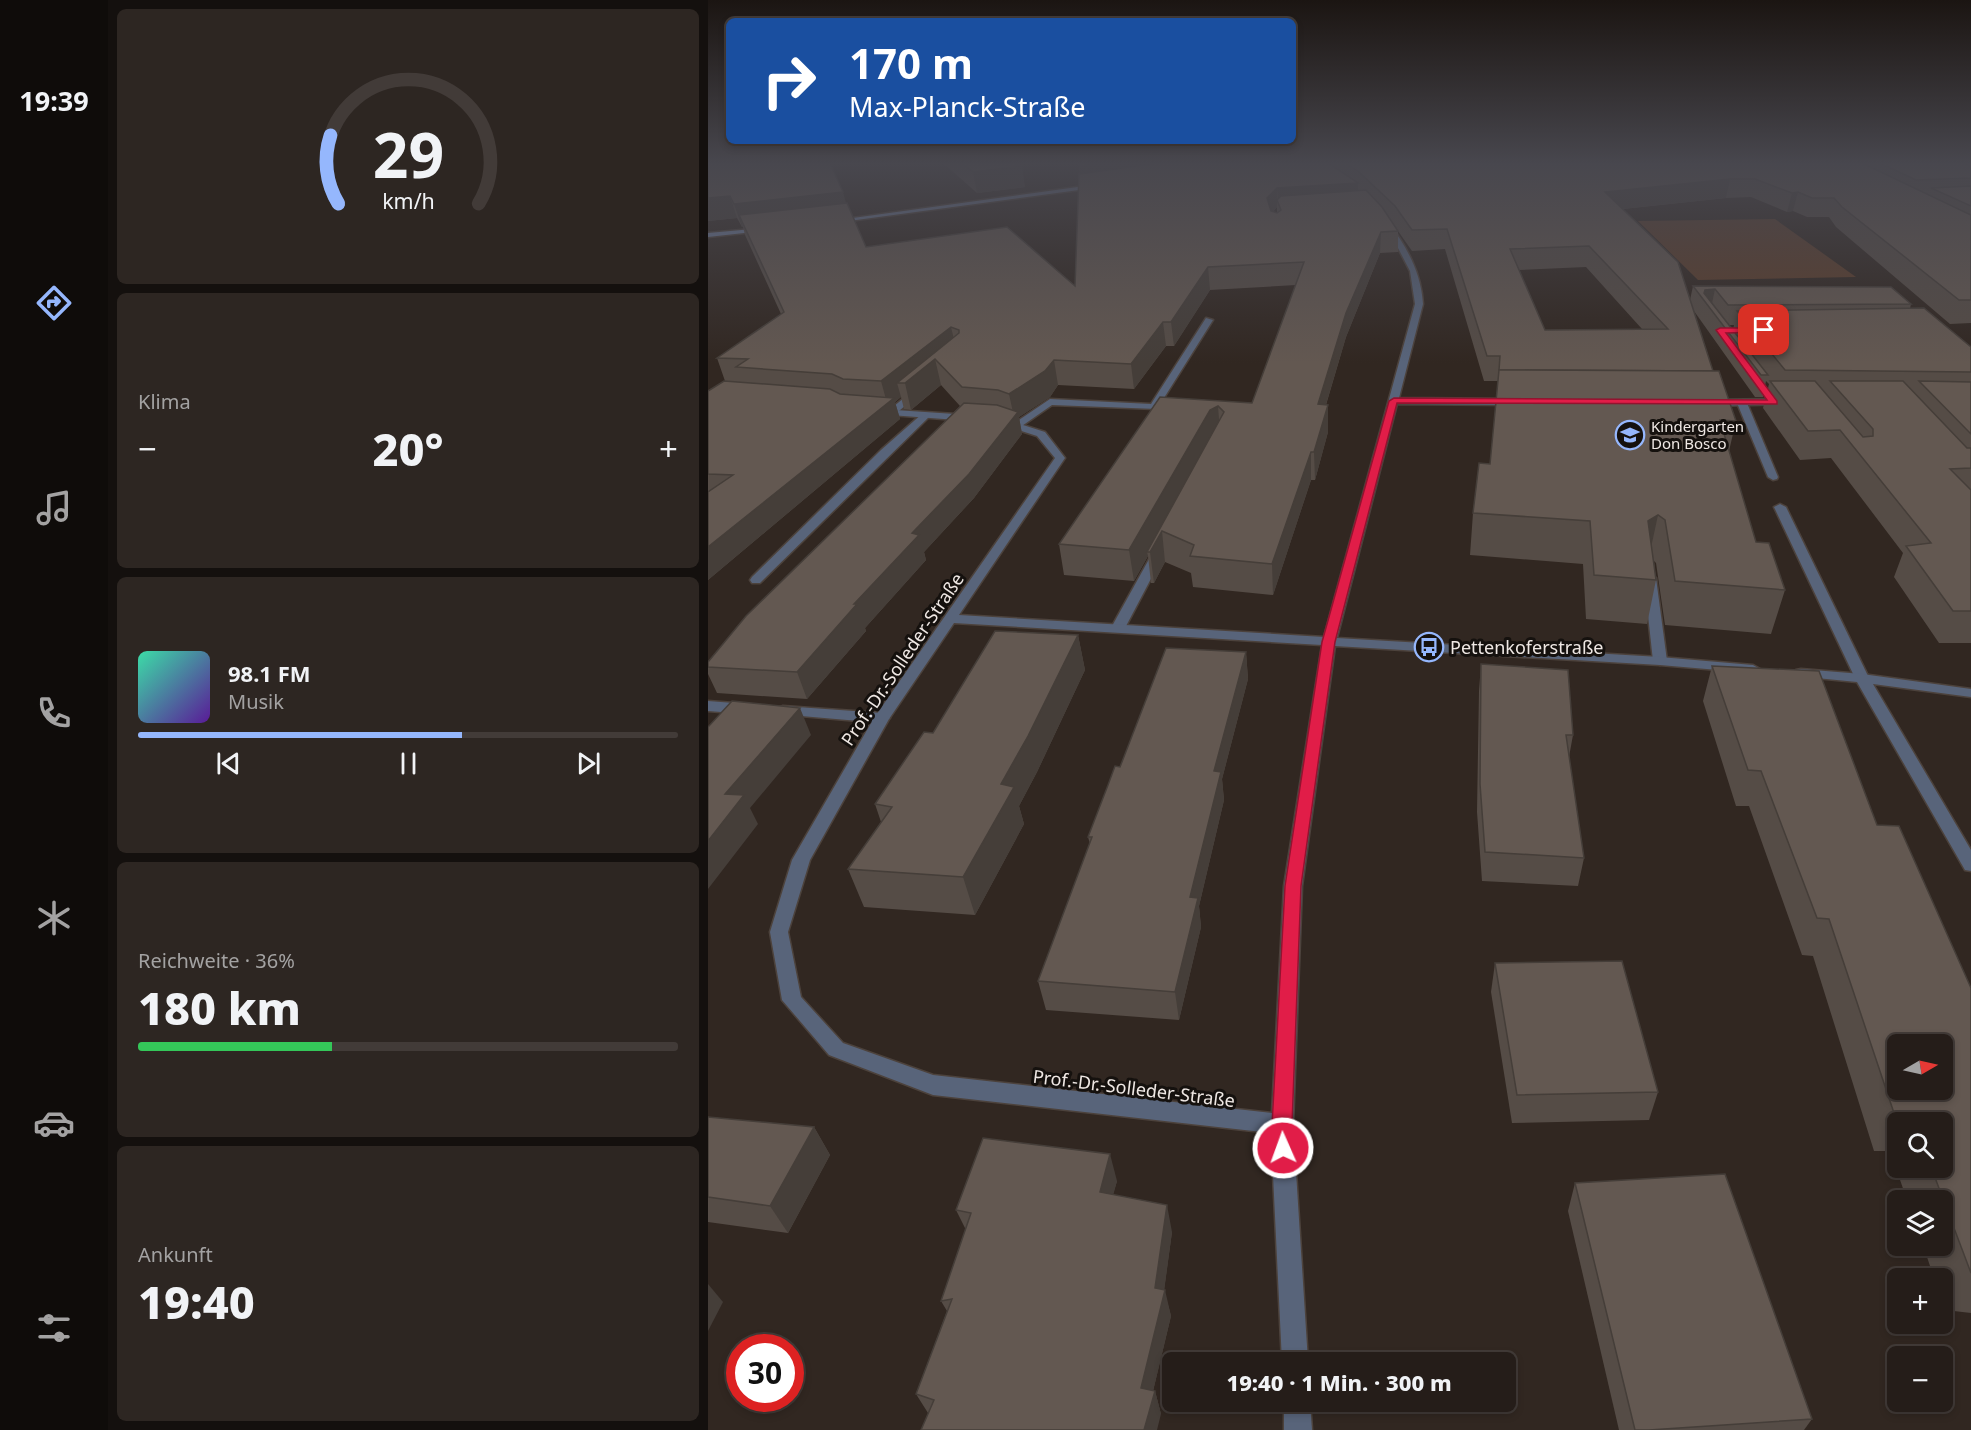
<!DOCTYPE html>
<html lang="de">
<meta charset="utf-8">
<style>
:root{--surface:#251d19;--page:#2d2622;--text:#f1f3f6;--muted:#a3a2a2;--line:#423b38;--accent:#95b7fd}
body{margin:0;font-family:"Noto Sans",sans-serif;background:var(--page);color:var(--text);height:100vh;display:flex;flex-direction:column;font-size:22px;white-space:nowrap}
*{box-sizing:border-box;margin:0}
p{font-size:20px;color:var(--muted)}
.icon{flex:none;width:33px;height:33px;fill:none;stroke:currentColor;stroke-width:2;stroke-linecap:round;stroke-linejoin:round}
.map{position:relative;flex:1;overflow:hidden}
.side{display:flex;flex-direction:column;gap:9px;padding:9px;background:#14100e;width:600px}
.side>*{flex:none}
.top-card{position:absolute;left:18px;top:18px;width:570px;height:126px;border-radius:9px;box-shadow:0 3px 9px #0003,0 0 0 2px var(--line);background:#1a4fa0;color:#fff;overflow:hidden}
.needle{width:39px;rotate:81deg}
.buttons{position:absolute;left:1179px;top:1034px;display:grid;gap:12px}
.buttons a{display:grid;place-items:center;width:66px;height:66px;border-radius:9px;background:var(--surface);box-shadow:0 3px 9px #0003,0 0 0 2px var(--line);font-size:30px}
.speed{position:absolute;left:18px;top:1334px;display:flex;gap:12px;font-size:30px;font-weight:700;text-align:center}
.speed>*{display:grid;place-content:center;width:78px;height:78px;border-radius:50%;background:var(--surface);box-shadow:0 3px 9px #0003,0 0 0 2px var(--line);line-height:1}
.speed .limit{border:9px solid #d22;background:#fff;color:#111}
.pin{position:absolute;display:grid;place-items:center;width:51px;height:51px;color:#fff;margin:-26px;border-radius:12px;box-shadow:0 3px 9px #0006}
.me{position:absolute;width:66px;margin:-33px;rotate:358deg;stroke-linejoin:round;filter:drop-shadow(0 0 4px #0008)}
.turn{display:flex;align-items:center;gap:21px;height:126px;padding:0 24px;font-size:27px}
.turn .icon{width:78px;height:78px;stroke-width:2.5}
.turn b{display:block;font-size:42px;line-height:51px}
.big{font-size:45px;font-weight:800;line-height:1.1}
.side .tile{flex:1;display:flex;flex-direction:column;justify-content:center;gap:9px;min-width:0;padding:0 21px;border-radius:9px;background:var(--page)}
.side .dial{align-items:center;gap:0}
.dial svg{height:156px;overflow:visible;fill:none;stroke:var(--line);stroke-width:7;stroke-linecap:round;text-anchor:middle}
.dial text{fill:var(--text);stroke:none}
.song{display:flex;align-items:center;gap:18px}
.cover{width:72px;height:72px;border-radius:9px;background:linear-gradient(135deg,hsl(160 70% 55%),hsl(270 70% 35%))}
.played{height:6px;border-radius:3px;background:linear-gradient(90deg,var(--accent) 60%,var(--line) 60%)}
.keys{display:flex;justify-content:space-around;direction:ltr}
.heat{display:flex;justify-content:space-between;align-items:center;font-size:33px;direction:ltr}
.charge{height:9px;border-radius:4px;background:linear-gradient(90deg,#34c759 36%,var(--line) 0)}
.trip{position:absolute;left:454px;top:1352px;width:354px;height:60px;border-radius:9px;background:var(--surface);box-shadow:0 3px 9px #0003,0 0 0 2px var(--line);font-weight:800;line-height:60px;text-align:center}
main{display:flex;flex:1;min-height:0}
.dock{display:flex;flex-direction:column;width:108px;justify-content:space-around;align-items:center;background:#0f0c0a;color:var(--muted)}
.dock .icon{width:42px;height:42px}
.dock .on{color:var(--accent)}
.dock b{font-size:27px;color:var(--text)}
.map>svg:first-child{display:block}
.green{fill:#5c3d2a}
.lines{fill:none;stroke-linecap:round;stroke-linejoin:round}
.service-casing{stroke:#4c423c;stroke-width:3}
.pedestrian-casing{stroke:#4c423c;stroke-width:3}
.minor-casing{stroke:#4c423c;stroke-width:3}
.secondary-casing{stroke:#4c423c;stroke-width:3}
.service{fill:#58647a;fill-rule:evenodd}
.pedestrian{fill:#58647a;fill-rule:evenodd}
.minor{fill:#58647a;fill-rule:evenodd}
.secondary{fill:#7284a8;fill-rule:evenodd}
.wall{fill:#554c46;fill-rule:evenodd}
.shaded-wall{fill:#453e39}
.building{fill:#635851;stroke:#453e39;stroke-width:1.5;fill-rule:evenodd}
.route{fill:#e11d48;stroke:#92132f;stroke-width:1.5}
.labels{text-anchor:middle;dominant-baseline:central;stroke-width:6;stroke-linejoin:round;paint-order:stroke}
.far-poi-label{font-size:15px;fill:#efe8e4;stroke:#15110e;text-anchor:start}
.poi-label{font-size:18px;fill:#efe8e4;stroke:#15110e;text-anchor:start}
.street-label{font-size:18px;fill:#efe8e4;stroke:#15110e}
</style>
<main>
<nav class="dock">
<b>19:39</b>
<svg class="icon on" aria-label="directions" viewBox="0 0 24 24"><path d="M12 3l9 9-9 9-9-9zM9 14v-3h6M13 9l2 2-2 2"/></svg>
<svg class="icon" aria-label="music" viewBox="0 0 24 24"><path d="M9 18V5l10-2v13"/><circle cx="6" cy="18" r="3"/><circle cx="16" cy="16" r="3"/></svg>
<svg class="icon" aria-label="phone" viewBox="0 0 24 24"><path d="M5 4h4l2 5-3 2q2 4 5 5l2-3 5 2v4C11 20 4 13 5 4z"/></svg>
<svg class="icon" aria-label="climate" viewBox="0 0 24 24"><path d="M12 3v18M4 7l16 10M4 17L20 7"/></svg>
<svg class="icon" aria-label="car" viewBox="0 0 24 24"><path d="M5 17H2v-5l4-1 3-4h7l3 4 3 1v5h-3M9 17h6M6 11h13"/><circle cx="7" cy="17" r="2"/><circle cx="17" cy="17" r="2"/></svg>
<svg class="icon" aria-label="filters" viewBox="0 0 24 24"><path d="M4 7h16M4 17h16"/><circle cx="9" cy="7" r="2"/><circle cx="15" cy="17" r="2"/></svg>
</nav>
<section class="side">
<div class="tile dial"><svg viewBox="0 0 100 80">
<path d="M14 69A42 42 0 1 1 86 69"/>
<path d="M14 69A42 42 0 0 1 10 34" stroke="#95b7fd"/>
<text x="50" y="56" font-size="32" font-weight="700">29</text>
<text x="50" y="72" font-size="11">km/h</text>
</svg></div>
<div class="tile"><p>Klima</p>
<div class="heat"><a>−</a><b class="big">20°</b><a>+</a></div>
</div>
<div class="tile">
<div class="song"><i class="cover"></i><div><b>98.1 FM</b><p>Musik</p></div></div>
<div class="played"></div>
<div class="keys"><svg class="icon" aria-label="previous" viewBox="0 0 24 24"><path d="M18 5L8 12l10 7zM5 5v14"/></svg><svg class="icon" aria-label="pause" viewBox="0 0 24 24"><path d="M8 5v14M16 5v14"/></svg><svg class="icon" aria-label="next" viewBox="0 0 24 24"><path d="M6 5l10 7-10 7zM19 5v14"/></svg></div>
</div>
<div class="tile"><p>Reichweite · 36%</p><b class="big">180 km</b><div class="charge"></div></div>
<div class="tile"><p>Ankunft</p><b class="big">19:40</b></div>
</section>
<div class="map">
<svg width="1263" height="1430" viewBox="0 0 1263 1430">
<rect width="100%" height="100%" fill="#312721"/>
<!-- green -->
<polygon class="green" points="1067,219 1148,277 990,280 930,221"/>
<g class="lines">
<!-- service casing -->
<g class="service-casing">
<g id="service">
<polygon points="498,318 505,320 449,409 344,405 311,428 302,426 342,399 443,404"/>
<polygon points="207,389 215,391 186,415 180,415 180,411"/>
<polygon points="1034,400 1039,403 1070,477 1069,479 1065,480 1060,477 1029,403"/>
<polygon points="215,413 223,415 52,583 44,583 42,580 44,577 173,450"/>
<polygon points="1072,504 1078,507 1161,678 1159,681 1154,682 1147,678 1066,507"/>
<polygon points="942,574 948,578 959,661 952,665 945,661 936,578"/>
<polygon points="0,701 39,704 46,709 39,714 0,711"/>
<polygon points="75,706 174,713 182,718 174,723 70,714 68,711 70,708"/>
</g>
</g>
<!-- pedestrian casing -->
<g class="pedestrian-casing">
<polygon id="pedestrian" points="451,548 457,552 417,628 410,632 405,631 403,628 445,552"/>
</g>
<!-- minor casing -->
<g class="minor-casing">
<g id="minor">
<path d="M 677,223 L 681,223 C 699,248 713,272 715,304 L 691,398 L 809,399 L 814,402 L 809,405 L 689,404 L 629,638 L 952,657 L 1045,665 L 1052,669 L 1045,673 L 952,665 L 627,646 L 594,886 L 585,1124 L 600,1362 L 574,1362 L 563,1133 L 225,1095 L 121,1055 L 74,1000 L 62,932 L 84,860 L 166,718 L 347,458 L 329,436 L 291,424 L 291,420 L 299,420 L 337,432 L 357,458 L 251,615 L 616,637 L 707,304 L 702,271 ZM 246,623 L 614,645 L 576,886 L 564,1113 L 225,1075 L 135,1043 L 93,997 L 80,932 L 102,860 L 181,719 Z"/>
<polygon points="1076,399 1081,402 1079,404 1001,406 996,403 1001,400"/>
<polygon points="172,409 262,415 267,418 262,421 169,414 169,410"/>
<polygon points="1093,669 1154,674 1263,689 1263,697 1165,684 1263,850 1263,871 1257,870 1149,682 1088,676 1086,673 1088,670"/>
<polygon points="576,1401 602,1401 604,1430 576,1430"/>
</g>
</g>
<!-- secondary casing -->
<g class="secondary-casing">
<g id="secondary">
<polygon points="391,184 393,187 126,223 123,221"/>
<polygon points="56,228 54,231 0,237 0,233"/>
</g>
</g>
<!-- service -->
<use href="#service" class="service"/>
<!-- pedestrian -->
<use href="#pedestrian" class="pedestrian"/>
<!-- minor -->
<use href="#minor" class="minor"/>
<!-- secondary -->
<use href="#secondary" class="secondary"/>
</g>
<!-- wall -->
<g class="wall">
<path d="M 0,163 L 138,203 L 158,247 L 367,286 L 372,174 L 371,163 L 1263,163 L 1263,323 L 1242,324 L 1128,227 L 1121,217 L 1099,217 L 1085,211 L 1079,212 L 1043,197 L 1018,198 L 915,209 L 982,300 L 985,286 L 1203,304 L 1202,309 L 1263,347 L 1263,643 L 1231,643 L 1186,577 L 1195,553 L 1123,458 L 1092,460 L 1055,408 L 1061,384 L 1058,381 L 1055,397 L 1047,397 L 986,311 L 1005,371 L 1028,421 L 1021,451 L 1048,542 L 1077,590 L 1063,634 L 957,625 L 948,563 L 946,561 L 948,580 L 939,624 L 878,619 L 875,564 L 762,555 L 765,513 L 782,464 L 790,381 L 776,381 L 737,249 L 704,251 L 690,231 L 690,252 L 672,253 L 638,337 L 618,405 L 620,405 L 620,432 L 607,480 L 603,480 L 565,595 L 485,587 L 483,573 L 457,562 L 446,583 L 443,583 L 440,556 L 426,581 L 356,575 L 351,544 L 452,397 L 544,403 L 588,285 L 502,290 L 466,346 L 458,346 L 426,389 L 350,385 L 342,397 L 311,417 L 314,434 L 266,498 L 216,552 L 218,560 L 157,628 L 158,631 L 99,699 L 9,693 L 0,674 L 0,662 L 252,406 L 233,385 L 203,410 L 196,409 L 193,397 L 187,402 L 192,419 L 0,580 L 0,391 L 17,381 L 9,358 L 73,314 L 37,235 L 35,227 L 34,227 L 29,218 L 0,221 ZM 569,207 L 569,212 L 565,212 ZM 878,267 L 934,329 L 837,330 L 811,270 ZM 1020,325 L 1026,325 L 1025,330 Z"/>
<polygon points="235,163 311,163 317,187 269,193"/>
<polygon points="370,635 377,670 329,772 311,806 316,824 267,915 156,907 140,869 173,822 167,804 225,733"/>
<polygon points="538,652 540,679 514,779 516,800 491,906 493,927 471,1020 338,1010 330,981 382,844 380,837 412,767"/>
<polygon points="773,664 865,735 861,757 876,858 870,886 774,881 769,812 771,691"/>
<path d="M 1004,666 L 1169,825 L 1263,988 L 1263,1313 L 1237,1310 L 1234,1302 L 1234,1278 L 1226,1278 L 1215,1245 L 1234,1245 L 1234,1200 L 1199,1200 L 1182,1151 L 1166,1151 L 1105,956 L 1094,955 L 1041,806 L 1028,806 L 995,701 ZM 1190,1122 L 1234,1122 L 1234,1167 L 1190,1167 Z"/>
<polygon points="787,963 950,1092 941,1120 804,1123 783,992"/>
<polygon points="0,1117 106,1127 122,1155 80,1233 0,1222"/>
<polygon points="409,1181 405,1194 464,1232 456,1290 463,1316 445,1391 447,1391 453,1414 220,1413 208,1394 239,1311 233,1301 258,1230 248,1210"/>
<polygon points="867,1183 1104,1419 1096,1430 911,1430 860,1211"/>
</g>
<!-- shaded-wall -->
<g class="shaded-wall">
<polygon points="396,163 528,163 374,184 371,166"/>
<polygon points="314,166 317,187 269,193 265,172"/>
<polygon points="1022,179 1018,198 894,211 897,192"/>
<polygon points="650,183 650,201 570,202 569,188"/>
<polygon points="569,188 569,207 559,218 559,198"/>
<polygon points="135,192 141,214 31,215 35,227 34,227 26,204"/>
<polygon points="1090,192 1085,211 1079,212 1084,193"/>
<polygon points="22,196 29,218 0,221 0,198"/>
<polygon points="673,232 672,253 638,337 610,431 610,404 638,313"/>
<polygon points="500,267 502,290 466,346 463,322"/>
<polygon points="1007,289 1003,308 995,299 997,290"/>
<polygon points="455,322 458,346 426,389 423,364"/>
<polygon points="243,327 249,352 227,359 233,385 203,410 197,383 189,383 193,397 187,402 192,419 0,580 0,547 179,403 173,381"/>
<polygon points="346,360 350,385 342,397 311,417 314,434 266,498 216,552 218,560 157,628 158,631 99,699 89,672 146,604 204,533 306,417 301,394"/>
<polygon points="620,405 620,432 607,480 606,452"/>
<polygon points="510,406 512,433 439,552 440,556 426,581 421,550 502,410"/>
<polygon points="603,452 603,480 565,595 564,564"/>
<polygon points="950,515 941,557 940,521"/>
<polygon points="454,531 457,562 446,583 442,552"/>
<polygon points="370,635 377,670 329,772 311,806 316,824 267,915 255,877 293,784"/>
<polygon points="538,652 540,679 514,779 516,800 491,906 493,927 471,1020 467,992 482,897 506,771"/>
<polygon points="92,708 103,735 42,808 50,824 0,889 0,841 17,794"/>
<polygon points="106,1127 122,1155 80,1233 62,1206"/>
<polygon points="402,1154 409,1181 399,1218 392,1192"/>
<polygon points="459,1205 464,1232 455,1299 457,1290 463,1316 440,1412 433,1388"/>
<polygon points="0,1284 15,1302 0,1331"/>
<polygon points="447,1391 453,1414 449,1430 436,1430"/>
</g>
<!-- building -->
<g class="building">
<polygon points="0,163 122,163 135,192 26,204 22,196 0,198"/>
<polygon points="254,163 311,163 314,166 265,172"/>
<polygon points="371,163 396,163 371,166"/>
<polygon points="450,163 620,163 650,183 569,188 559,198 563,211 569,213 573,210 569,200 573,196 658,190 674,207 690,231 673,232 638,313 610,404 620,405 606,452 603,452 564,564 482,556 486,545 454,531 442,552 439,552 516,412 510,406 502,410 421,550 351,544 452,397 544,403 596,262 500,267 463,322 455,322 423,364 346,360 337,371 301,394 290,390 254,387 227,359 197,383 189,383 251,333 251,330 243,327 173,381 135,379 124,374 28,367 40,359 9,358 76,312 31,215 139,203 158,247 299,227 367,286 371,174"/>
<path d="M 638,163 L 1154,163 L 1263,215 L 1263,300 L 1251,300 L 1134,207 L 1126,198 L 1104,198 L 1090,192 L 1084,193 L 1047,179 L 1022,179 L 897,192 L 970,262 L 1005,371 L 791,370 L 792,356 L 779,356 L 739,229 L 704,230 L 687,206 L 651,172 ZM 881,246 L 960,329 L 837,330 L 802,249 Z"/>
<polygon points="1172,163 1255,163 1263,166 1263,178 1208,180"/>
<polygon points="1263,186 1263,206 1223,188"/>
<polygon points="985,286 1183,287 1203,304 1020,305 1007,289 997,290 996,293 1060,375 1053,375"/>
<polygon points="1216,308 1263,347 1263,372 1077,370 1029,311"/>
<polygon points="791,370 1011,371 1028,421 1012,420 1048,542 1061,543 1077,590 967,581 957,520 950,515 940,521 948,580 886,575 882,521 765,513 771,463 782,464"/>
<polygon points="16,381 122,389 132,394 186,398 0,547 0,492 25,475 0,474 0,391"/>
<polygon points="1062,381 1107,381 1155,437 1165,436 1165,429 1122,381 1195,381 1259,448 1263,448 1263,468 1242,469 1263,490 1263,611 1245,611 1198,546 1223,543 1132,430 1100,431"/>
<polygon points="1211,381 1263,382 1263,434"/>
<polygon points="256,403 289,405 310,412 261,474 204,533 211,535 146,604 149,604 89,672 0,667 0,662 38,616"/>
<polygon points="287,631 370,635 320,736 293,784 306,787 255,877 140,869 184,807 167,804 216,732 225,733"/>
<polygon points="458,648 538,652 506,771 513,772 482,897 490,898 467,992 330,981 384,837 380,837 400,785 407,766 412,767"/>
<polygon points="773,664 860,670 865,735 858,735 876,858 777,852 772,784"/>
<path d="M 1004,666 L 1111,671 L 1169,825 L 1191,826 L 1263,988 L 1263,1273 L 1223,1167 L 1234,1167 L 1234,1122 L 1206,1122 L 1204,1116 L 1187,1116 L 1121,919 L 1109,918 L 1053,771 L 1040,770 ZM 1190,1044 L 1234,1044 L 1234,1089 L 1190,1089 Z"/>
<polygon points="24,701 92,708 17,794 36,795 0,841 0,727"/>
<polygon points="914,961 950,1092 809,1095 787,963"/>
<polygon points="0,1117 106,1127 62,1206 0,1197"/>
<polygon points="275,1138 402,1154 392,1192 459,1205 447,1288 457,1290 433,1388 447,1391 436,1430 213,1430 226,1400 208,1394 244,1299 233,1301 263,1213 248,1210"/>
<polygon points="1017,1174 1104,1419 941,1430 927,1430 867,1183"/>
</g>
<!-- sky -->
<linearGradient id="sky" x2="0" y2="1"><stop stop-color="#1b1512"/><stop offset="0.45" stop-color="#48474e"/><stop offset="1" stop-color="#48474e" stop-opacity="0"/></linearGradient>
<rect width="1263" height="363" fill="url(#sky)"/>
<!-- route -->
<polygon class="route" points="1012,328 1058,328 1059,330 1056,332 1018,333 1069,401 1069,404 689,403 627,642 593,886 584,1125 586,1148 583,1155 575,1158 568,1155 565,1148 564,1125 577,886 614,642 681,401 686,398 1059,400 1008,330"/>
<!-- icons -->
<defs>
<g id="school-ring" transform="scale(1.5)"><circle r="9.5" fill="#15110e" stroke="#95b7fd" stroke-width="1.5"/><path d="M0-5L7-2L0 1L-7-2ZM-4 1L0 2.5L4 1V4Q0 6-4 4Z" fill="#95b7fd"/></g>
<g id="bus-ring" transform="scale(1.5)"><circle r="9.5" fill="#15110e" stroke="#95b7fd" stroke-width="1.5"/><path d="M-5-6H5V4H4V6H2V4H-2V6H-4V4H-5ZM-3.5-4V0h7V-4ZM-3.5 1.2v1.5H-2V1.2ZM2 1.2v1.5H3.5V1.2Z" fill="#95b7fd"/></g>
</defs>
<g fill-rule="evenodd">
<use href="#school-ring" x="922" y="435"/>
<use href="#bus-ring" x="721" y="647"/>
</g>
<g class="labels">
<!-- far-poi labels -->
<g class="far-poi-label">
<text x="943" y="426">Kindergarten<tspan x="943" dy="17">Don Bosco</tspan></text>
</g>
<!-- poi labels -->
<g class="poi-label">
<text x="742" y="647">Pettenkoferstraße</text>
</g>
<!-- street labels -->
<g class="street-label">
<text transform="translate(194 659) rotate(-56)">Prof.-Dr.-Solleder-Straße</text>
<text transform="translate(426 1088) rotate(7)">Prof.-Dr.-Solleder-Straße</text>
</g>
</g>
</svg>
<div class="buttons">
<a><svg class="needle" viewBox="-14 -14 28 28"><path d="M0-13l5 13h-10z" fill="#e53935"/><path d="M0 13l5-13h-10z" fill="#a3a2a2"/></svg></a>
<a><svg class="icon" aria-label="search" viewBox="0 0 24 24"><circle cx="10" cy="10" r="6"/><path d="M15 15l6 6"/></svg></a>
<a><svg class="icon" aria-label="layers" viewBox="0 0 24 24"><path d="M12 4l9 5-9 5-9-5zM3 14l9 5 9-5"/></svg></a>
<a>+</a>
<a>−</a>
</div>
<div class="speed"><div class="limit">30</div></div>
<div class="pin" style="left:1056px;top:330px;background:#d93025"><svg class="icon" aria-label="arrive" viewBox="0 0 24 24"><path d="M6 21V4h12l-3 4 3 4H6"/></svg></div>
<svg class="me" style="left:575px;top:1148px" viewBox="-20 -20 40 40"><circle r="17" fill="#e11d48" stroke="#fff" stroke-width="3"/><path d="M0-11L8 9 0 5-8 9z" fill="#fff"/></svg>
<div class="trip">19:40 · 1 Min. · 300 m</div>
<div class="top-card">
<div class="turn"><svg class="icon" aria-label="right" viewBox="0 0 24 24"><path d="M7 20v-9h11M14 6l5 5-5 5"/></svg><div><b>170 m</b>Max-Planck-Straße</div></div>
</div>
</div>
</main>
